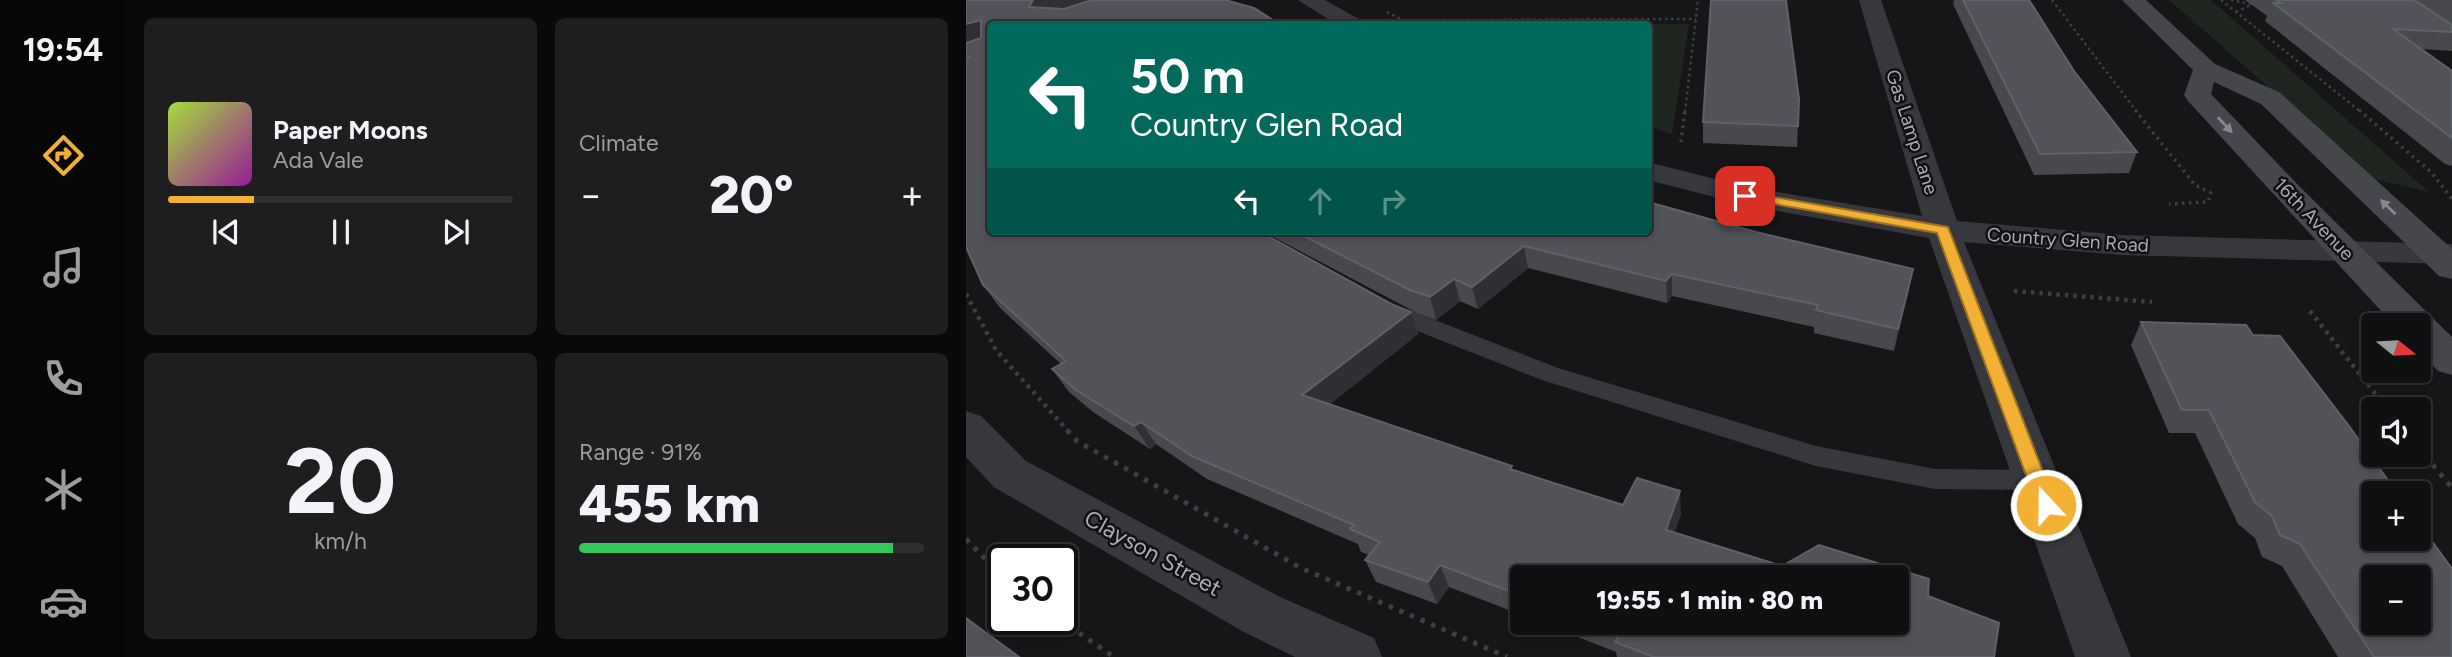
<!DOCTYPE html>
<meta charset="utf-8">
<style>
:root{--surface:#101012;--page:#1e1e20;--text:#f1f3f6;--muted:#9c9d9f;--line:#303032;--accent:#f2b134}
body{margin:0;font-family:Figtree,sans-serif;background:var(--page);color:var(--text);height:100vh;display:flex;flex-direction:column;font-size:26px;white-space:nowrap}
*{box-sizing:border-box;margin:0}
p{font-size:23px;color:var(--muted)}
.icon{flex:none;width:38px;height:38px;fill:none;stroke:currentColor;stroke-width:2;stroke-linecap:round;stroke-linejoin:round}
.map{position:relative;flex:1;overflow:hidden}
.drawer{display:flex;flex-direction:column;gap:18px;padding:18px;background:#09090a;width:840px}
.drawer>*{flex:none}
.top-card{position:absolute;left:21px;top:21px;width:665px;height:214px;border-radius:7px;box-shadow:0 4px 10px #0003,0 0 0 2px var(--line);background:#00695c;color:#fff;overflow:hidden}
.needle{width:46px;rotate:108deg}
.controls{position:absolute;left:1395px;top:313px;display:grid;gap:14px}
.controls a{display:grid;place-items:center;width:70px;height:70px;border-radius:7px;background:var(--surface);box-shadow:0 4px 10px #0003,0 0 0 2px var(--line);font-size:35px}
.speed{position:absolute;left:21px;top:544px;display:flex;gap:14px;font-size:35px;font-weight:700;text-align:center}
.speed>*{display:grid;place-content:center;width:91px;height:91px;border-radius:50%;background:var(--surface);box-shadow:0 4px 10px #0003,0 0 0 2px var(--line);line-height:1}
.speed .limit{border:4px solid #111;border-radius:10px;background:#fff;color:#111}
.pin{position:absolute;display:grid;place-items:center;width:60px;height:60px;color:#fff;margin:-30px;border-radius:14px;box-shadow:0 4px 10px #0006}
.me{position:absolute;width:77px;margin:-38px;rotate:339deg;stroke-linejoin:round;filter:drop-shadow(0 0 5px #0008)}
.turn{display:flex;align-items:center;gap:24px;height:147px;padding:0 28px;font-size:32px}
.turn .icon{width:91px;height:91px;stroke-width:2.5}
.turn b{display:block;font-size:49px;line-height:60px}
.lanes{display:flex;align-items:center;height:66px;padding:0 28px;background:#0003;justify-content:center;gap:35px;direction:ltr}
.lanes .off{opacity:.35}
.big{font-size:52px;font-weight:800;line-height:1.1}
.drawer .tile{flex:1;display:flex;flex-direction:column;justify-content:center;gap:10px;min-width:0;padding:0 24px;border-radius:10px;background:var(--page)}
.drawer .dial{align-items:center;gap:0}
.dial b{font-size:91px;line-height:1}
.song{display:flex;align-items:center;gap:21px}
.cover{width:84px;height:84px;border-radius:10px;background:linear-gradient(135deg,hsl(80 70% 55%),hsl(300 70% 35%))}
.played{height:7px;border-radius:4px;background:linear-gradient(90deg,var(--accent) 25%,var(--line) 25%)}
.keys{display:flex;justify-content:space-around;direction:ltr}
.heat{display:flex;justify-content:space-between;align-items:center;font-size:38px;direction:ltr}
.charge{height:10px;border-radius:5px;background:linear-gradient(90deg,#34c759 91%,var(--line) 0)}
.drawer .tiles{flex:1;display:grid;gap:18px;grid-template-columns:repeat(2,1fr)}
.trip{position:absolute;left:544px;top:565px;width:399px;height:70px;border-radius:7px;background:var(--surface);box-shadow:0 4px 10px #0003,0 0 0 2px var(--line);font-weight:800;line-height:70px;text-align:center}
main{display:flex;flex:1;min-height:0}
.tabs{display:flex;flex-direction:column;width:126px;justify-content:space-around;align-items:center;background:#060607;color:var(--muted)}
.tabs .icon{width:49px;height:49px}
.tabs .active{color:var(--accent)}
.tabs b{font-size:32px;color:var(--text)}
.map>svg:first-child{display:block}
.green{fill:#1e261f}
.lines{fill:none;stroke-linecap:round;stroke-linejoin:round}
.path-far3{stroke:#3d3f44;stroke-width:2.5;stroke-dasharray:2.5 3.5;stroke-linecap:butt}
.path-far2{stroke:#3d3f44;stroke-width:3.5;stroke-dasharray:2.5 4.5;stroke-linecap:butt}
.path-far1{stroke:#3d3f44;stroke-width:4.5;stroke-dasharray:3.5 5;stroke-linecap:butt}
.path{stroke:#3d3f44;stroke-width:5;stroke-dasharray:4.5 7;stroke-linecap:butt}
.service{fill:#37383d;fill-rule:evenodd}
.minor{fill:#37383d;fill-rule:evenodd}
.secondary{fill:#45474d;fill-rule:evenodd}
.wall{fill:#47494d}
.shaded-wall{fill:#2f3033}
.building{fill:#525359;stroke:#5f6168;stroke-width:2;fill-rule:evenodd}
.oneway{fill:#858993}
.route{fill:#f2b134;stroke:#9d7322;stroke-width:2}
.labels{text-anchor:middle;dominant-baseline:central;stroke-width:5;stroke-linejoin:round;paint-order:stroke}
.street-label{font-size:19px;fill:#a8adb8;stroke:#111113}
.near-street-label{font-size:23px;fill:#a8adb8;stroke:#111113}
</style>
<main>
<nav class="tabs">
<b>19:54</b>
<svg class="icon active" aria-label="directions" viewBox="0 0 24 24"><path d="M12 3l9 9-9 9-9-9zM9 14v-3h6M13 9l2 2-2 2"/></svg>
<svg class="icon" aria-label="music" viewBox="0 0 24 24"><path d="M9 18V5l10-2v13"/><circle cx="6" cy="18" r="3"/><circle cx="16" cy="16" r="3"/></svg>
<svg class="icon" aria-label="phone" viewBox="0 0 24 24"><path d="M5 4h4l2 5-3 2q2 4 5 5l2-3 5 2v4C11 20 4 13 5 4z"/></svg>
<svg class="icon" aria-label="climate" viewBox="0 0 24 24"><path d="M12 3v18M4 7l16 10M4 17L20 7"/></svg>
<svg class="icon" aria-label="car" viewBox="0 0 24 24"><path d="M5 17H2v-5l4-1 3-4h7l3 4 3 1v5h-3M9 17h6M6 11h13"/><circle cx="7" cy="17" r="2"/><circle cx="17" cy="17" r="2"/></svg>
</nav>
<section class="drawer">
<div class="tiles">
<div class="tile">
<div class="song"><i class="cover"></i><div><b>Paper Moons</b><p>Ada Vale</p></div></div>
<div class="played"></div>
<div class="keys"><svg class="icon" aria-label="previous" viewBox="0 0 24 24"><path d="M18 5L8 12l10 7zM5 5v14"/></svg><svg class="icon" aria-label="pause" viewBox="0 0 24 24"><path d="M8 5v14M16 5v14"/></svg><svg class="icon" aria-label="next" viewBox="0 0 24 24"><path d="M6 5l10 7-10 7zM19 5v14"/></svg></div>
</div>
<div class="tile"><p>Climate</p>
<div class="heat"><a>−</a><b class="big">20°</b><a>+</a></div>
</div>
<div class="tile dial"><b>20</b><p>km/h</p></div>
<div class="tile"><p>Range · 91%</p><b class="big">455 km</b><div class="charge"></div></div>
</div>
</section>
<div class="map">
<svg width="1486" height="657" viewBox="0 0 1486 657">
<rect width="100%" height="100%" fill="#161618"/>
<!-- green -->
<g class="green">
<polygon points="1203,0 1245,0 1463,192 1408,179"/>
<polygon points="448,24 723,24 706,134 683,127 682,24"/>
</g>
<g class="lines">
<!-- path-far3 -->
<g class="path-far3">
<polyline points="1086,0 1171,112"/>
<polyline points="1255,0 1395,112"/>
<polyline points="1265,0 1289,5"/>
<polyline points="421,12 445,24"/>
<polyline points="1270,12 1285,5"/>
<polyline points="423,20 730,19"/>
<polyline points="719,112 732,0"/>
</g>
<!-- path-far2 -->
<g class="path-far2">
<polyline points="1169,110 1229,185 1245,193 1242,202 1203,204"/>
<polyline points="1393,110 1465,172 1486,199"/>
<polyline points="715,142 719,110"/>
</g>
<!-- path-far1 -->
<g class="path-far1">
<polyline points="1048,291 1186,302"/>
<polyline points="0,294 30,350 102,431"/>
<polyline points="1344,311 1422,410"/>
</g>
<!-- path -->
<g class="path">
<polyline points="101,430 111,441 335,568 541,657"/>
<polyline points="1452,447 1486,488"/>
<polyline points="0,539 37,577"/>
<polyline points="94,620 148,657"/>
</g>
<!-- service -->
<polygon class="service" points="423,302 592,368 850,446 969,469 1071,470 1080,473 1084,480 1080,487 1071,490 969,489 850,466 576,380 436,325 416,314 413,309 416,304"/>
<!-- minor -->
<g class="minor">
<polygon points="332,0 359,0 393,19 396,24 370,24"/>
<polygon points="893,0 915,0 991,221 1156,235 1486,244 1486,264 1156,255 998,242 1165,657 1109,657 963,238 779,205 682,180 682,162 780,187 956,216"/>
<polygon points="0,411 15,416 60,461 314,597 408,638 416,657 329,657 276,631 28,487 0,457"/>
</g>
<!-- secondary -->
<polygon class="secondary" points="1156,0 1180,0 1249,64 1313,92 1486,249 1486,279 1473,276 1295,104 1248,82 1245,94 1334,187 1486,337 1486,375 1472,371 1452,350 1452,326 1429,326 1222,101 1218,95 1227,70"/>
</g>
<!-- wall -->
<g class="wall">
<polygon points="0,0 24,231 427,305 445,312 452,334 364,404 547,470 657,505 715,514 708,532 816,566 962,596 1028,657 651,657 650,652 576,623 931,623 556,578 556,615 483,587 471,604 410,582 399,560 403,555 395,552 392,544 241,479 190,444 184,449 127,412 103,392 86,369 95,364 34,308 17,285 0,247"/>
<polygon points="988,0 1063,0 1108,71 1171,152 1163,173 1068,175 987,4"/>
<polygon points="1279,0 1486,0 1486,51 1455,49 1486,71 1486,166 1479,164 1299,21 1301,16"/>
<polygon points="737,122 832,126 831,147 737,143"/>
<polygon points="296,231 790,232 947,269 928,351 848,333 848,327 706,296 701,303 562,268 512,309 494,301 470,320 451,313"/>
<polygon points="1175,322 1486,657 1372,657 1316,566 1296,557 1289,538 1272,524 1229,433 1203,433 1165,345"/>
</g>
<!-- shaded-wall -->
<g class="shaded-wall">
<polygon points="67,0 126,0 77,17 63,7"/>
<polygon points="15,20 24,36 0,46 0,24"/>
<polygon points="558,246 562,268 512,309 506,287"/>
<polygon points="947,269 943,291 928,351 932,329"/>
<polygon points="706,274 706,296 701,303 700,281"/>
<polygon points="488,279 494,301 470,320 464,297"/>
<polygon points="445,312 452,334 347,418 336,395"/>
<polygon points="175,422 190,444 184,449 168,426"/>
<polygon points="714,491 715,514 702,552 700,530"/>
<polygon points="474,565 483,587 471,604 462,582"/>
</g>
<!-- building -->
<g class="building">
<polygon points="0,0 67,0 63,7 98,9 126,0 259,0 288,8 313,24 24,24 24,231 293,231 427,305 445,312 336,395 546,466 544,469 657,505 671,478 714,491 700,530 816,566 853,545 963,579 962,596 1033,623 1028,657 688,657 649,642 654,633 627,623 931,623 931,578 556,578 556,596 474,565 462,582 399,560 414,542 384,529 388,525 226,456 175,422 168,426 110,390 86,369 100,361 17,285 0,247 0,58 3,57 0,55 0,43 15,38 15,20 0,24"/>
<polygon points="745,0 820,0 833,99 832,126 737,122"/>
<polygon points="997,0 1063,0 1108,71 1171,152 1074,154"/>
<polygon points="1310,0 1448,0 1486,25 1486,32 1427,29 1486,71 1486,138 1307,3 1315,3"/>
<polygon points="682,202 790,232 947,269 932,329 850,310 852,305 706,274 700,281 558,246 506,287 488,279 464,297 444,290 328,231 682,231"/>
<path d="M 1175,322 L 1280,325 L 1287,335 L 1314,336 L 1383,426 L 1432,494 L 1407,494 L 1407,539 L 1452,539 L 1452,522 L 1486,569 L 1486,657 L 1408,657 L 1334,544 L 1314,535 L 1306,516 L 1289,502 L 1243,410 L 1216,410 ZM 1407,578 L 1452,578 L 1452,623 L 1407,623 Z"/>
<polygon points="0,618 53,657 0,657"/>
</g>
<!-- one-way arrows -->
<defs><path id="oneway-solid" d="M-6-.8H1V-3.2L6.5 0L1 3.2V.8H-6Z" transform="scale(1.75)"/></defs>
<g class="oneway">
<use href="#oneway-solid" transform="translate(1259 125) rotate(47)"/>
<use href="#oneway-solid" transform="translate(1422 207) rotate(-136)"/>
</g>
<!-- route -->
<polygon class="route" points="779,192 982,227 1090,505 1087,511 1080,513 1073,511 1071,505 971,233 774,198 772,196"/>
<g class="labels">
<!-- street labels -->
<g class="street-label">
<text transform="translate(946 132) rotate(72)">Gas Lamp Lane</text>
<text transform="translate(1348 219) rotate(46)">16th Avenue</text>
<text transform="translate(1102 240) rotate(4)">Country Glen Road</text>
</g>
<!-- near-street labels -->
<g class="near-street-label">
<text transform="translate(187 553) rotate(29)">Clayson Street</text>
</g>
</g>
</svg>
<div class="controls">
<a><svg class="needle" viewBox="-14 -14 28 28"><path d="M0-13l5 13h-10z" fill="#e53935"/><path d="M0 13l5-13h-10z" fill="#9c9d9f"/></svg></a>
<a><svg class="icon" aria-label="sound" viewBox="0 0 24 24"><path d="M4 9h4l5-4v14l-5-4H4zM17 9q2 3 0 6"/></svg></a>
<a>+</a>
<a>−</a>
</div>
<div class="speed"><div class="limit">30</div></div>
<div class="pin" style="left:779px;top:196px;background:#d93025"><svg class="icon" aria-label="arrive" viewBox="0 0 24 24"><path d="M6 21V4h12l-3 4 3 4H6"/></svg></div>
<svg class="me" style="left:1080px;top:505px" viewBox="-20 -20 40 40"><circle r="17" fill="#f2b134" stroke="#fff" stroke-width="3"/><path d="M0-11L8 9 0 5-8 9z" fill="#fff"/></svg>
<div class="trip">19:55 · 1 min · 80 m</div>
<div class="top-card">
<div class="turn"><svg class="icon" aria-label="left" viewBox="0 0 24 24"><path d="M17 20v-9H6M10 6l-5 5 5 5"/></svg><div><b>50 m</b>Country Glen Road</div></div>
<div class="lanes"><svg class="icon" aria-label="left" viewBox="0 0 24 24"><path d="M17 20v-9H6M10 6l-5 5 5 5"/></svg><svg class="icon off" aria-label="ahead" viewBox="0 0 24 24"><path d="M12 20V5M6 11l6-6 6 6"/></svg><svg class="icon off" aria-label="right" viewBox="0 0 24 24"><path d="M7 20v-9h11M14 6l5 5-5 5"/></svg></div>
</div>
</div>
</main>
